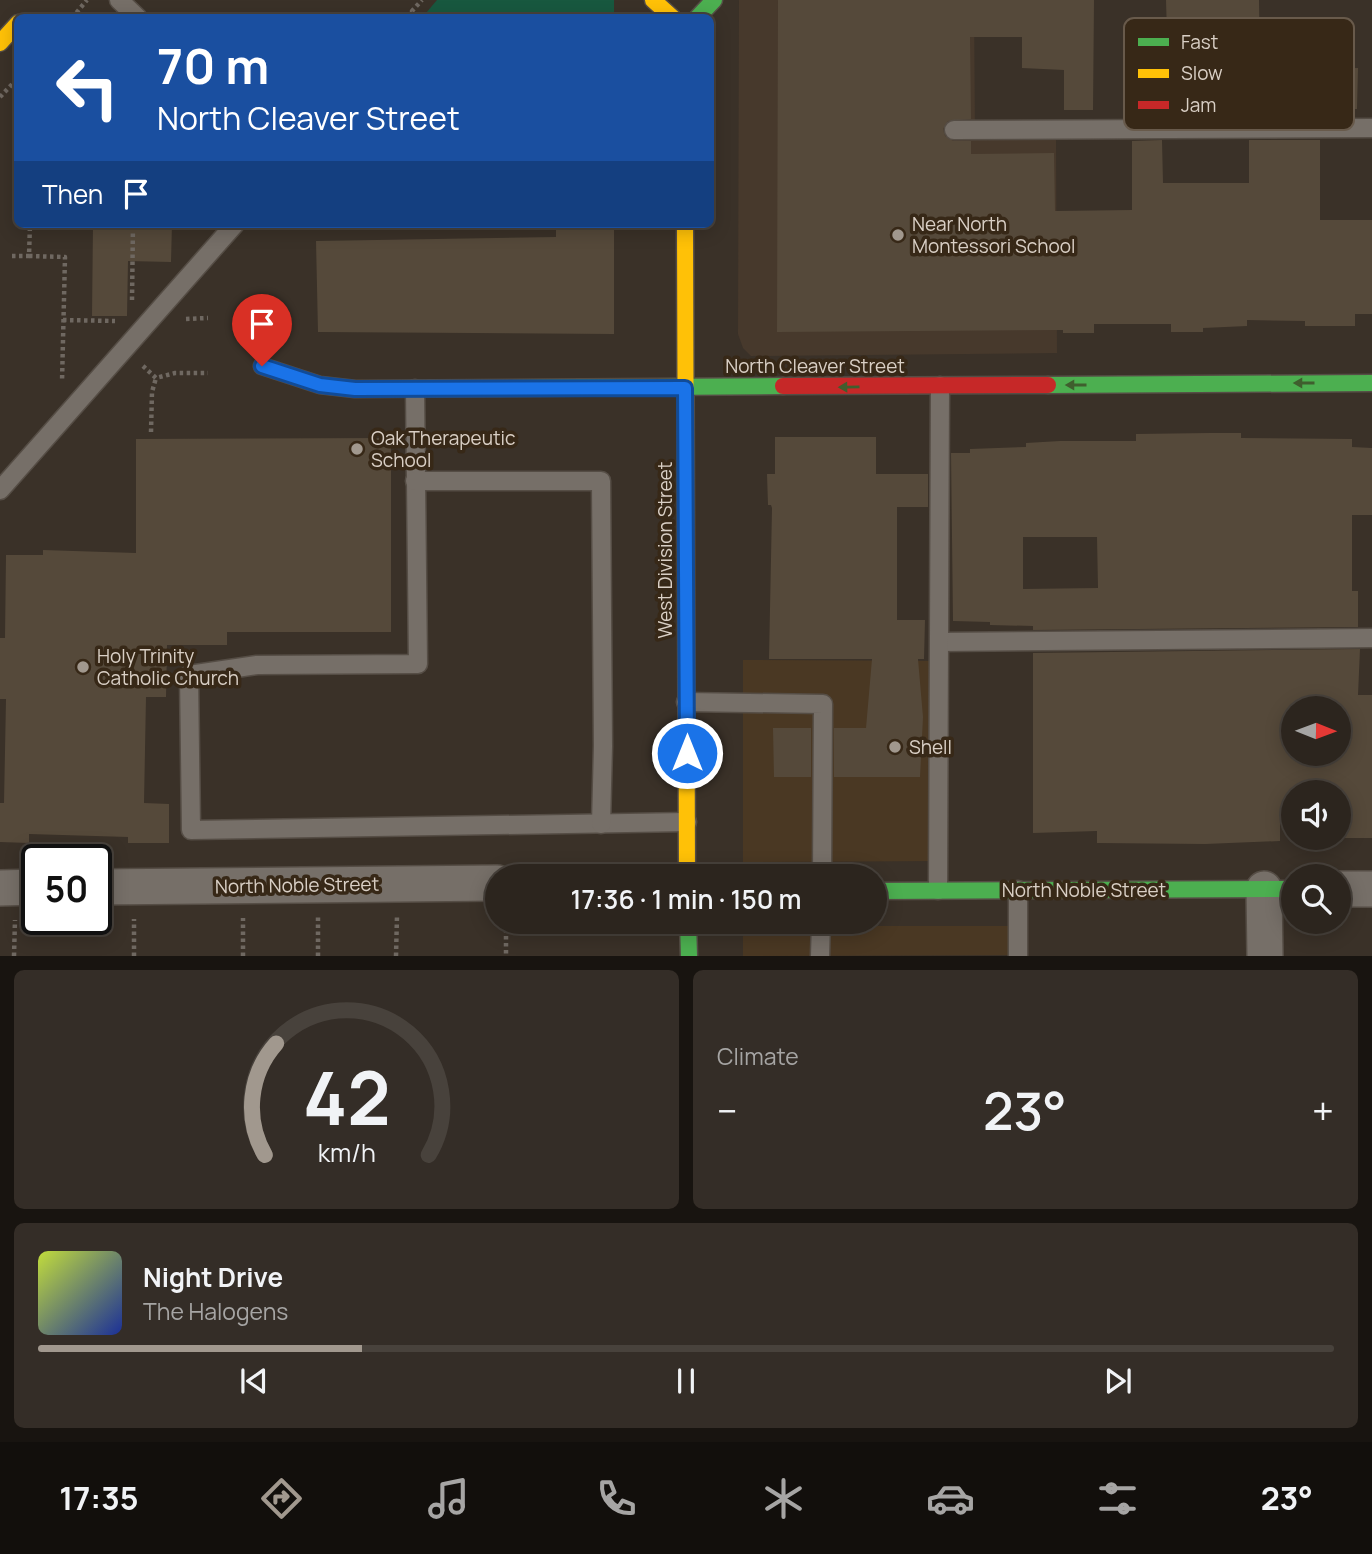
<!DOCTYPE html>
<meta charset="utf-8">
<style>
:root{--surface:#2c251e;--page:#342d27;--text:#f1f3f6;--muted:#a6a5a4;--line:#48423c;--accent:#a1988e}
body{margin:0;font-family:Manrope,sans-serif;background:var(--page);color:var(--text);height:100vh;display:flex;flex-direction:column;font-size:26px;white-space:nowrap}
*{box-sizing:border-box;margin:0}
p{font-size:23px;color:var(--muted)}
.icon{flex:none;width:38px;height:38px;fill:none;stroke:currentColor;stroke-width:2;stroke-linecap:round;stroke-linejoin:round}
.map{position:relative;height:956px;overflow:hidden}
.drawer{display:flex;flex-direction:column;gap:14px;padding:14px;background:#181410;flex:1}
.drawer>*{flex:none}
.hud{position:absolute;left:14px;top:14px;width:700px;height:214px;border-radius:10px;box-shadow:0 4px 18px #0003,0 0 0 2px var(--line);background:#1a4fa0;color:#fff;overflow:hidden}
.needle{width:46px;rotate:91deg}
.tools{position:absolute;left:1281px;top:696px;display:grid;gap:14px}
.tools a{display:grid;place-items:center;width:70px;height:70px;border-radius:50%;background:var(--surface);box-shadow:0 4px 18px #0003,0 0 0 2px var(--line);font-size:35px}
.speed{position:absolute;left:21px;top:844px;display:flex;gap:14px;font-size:35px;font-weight:700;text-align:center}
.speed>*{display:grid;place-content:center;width:91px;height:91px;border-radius:50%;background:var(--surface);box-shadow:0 4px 18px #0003,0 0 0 2px var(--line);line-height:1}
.speed .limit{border:4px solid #111;border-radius:10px;background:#fff;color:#111}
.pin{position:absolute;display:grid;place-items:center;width:60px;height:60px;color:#fff;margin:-72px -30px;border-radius:50% 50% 50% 0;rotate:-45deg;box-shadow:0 0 7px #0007}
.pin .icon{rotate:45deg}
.me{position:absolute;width:77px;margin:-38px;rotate:0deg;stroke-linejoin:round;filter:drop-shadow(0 0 5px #0008)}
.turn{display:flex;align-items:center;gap:24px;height:147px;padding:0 28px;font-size:32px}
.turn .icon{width:91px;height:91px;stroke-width:2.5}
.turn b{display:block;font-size:49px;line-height:60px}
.then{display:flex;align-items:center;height:66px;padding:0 28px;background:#0003;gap:14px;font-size:26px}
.big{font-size:52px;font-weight:600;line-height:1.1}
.drawer .widget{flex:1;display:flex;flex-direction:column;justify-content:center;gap:10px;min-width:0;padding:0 24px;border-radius:10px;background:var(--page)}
.drawer .dial{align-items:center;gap:0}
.dial svg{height:182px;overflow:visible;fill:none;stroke:var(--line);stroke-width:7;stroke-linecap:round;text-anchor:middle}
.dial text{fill:var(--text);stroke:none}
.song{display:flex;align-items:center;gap:21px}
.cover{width:84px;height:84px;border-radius:10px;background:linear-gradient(135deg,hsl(70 70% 55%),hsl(230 70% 35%))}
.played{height:7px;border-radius:4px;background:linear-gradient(90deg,var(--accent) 25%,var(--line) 25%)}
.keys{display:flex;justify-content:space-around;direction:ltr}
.heat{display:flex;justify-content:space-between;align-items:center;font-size:38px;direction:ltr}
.drawer .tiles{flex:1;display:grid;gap:14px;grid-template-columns:1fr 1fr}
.widget:last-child{grid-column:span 2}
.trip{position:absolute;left:485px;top:864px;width:402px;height:70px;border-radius:35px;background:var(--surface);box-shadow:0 4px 18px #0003,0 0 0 2px var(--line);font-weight:600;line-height:70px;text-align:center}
.tabs{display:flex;height:112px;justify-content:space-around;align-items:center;background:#120f0c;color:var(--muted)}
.tabs .icon{width:49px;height:49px}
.tabs .on{color:var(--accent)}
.tabs b{font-size:32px;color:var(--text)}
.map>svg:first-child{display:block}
.built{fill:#4a3823}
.education{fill:#47392c}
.green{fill:#18583f}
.building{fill:#55493a;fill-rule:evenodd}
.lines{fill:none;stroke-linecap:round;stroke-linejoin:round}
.lane-casing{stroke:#554d45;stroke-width:21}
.street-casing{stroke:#554d45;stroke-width:38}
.fast-casing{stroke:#554d45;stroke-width:19}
.slow-casing{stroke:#554d45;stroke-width:19}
.jam-casing{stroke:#554d45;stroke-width:19}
.path{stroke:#6f6861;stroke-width:4.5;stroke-dasharray:3.5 3.5;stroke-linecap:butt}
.lane{stroke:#766f68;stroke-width:18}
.street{stroke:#766f68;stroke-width:35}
.fast{stroke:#4caf50;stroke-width:16}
.slow{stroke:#ffc107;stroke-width:16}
.jam{stroke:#c62828;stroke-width:16}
.oneway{fill:#3f5e2e}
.route-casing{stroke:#114b97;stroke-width:18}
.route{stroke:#1a73e8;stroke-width:12}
.poi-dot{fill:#a1988e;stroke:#372817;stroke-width:2.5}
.labels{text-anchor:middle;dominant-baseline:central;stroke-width:7;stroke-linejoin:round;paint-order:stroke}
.poi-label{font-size:19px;fill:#d9cfc5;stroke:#372817;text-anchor:start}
.street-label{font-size:19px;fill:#d9cfc5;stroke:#372817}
.key{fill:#372817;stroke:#685a4b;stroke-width:2}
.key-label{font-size:19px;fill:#d9cfc5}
</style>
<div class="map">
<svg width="1372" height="956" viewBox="0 0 1372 956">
<rect width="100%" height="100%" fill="#3a3128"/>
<!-- built -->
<g class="built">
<polygon points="743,660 948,661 944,861 743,862"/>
<polygon points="743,926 1018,926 1018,955 743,956"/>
</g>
<!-- education -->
<polygon class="education" points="739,0 974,0 975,136 1056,134 1057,353 751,356 743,348 738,334"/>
<!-- green -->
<polygon class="green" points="437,0 614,0 614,17 428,17 426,13"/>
<!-- building -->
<g class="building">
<polygon points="778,0 1094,0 1093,110 1064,110 1064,70 1022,68 1022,37 970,37 971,119 948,121 943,129 945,136 953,141 971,141 971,154 1054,153 1055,211 1132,210 1132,141 1162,140 1163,183 1249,183 1249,140 1320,140 1320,220 1372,220 1372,314 1355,314 1355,326 1305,326 1305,321 1247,320 1247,326 1203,328 1203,332 1171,332 1171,324 1094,324 1094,333 1063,333 1063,330 777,332"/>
<polygon points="1166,0 1259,0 1260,69 1358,68 1357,109 1319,110 1320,117 1220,117 1220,106 1173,106 1172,35 1167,34"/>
<polygon points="93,224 172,224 171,262 128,261 127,316 92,316"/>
<polygon points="556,224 614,224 614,334 318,332 316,241 556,237"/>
<path d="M 1209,433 L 1241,433 L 1241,438 L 1352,439 L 1352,447 L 1372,448 L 1372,515 L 1352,515 L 1352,591 L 1358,591 L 1358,627 L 1033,630 L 1033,626 L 990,625 L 990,622 L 953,621 L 951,453 L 970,453 L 970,449 L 1026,447 L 1026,443 L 1060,441 L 1136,441 L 1136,434 ZM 1023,537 L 1097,537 L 1098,588 L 1023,589 Z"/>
<polygon points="775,437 876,437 876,474 928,474 928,507 897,507 897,620 925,620 924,659 918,659 923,717 920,777 834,777 834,728 866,728 872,659 769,659 772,508 771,505 768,505 767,474 775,474"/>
<polygon points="391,438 391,632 227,632 227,645 167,645 166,697 146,697 144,803 169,804 169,843 128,843 128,837 29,834 29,843 0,842 0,803 4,803 6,699 0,699 0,638 5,638 6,555 43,555 43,550 136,553 136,439"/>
<path d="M 1360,649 L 1358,695 L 1372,695 L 1372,838 L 1339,838 L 1339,793 L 1293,793 L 1293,821 L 1280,821 L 1280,841 L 1205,844 L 1097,843 L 1097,831 L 1033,833 L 1033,653 ZM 1293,709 L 1339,709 L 1339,754 L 1293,754 Z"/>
<polygon points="773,728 811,728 811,777 774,777"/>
</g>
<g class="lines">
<!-- lane casing -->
<g class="lane-casing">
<g id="lane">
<polyline points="119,0 138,18"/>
<polyline points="954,130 1372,128"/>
<polyline points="415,389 418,664 257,665 189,675 191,830 687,822"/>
<polyline points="415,481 601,481 603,746 601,824"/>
<polyline points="0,490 235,224"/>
<polyline points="940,642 1372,638"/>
<polyline points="686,702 823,704 822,877"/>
<polyline points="938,890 940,386"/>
<polyline points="820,956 821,922"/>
<polyline points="1018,956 1018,890"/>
</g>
</g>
<!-- street casing -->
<g class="street-casing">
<g id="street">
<polyline points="96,887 497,883"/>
<polyline points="0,888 37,887"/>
<polyline points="1264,889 1265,956"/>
<polyline points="1339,889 1372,889"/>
</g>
</g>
<!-- fast casing -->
<g class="fast-casing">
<g id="fast">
<polyline points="697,18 714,0"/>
<polyline points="262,366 320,385 355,389 783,386"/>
<polyline points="1048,385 1372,383"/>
<polyline points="875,891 1293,889"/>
<polyline points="688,922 689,956"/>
</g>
</g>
<!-- slow casing -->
<g class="slow-casing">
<g id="slow">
<polyline points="653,0 673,18"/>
<polyline points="0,43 18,23"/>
<polyline points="685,224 687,877"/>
</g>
</g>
<!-- jam casing -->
<g class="jam-casing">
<polyline id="jam" points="783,386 1048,385"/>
</g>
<!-- path -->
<g class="path">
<polyline points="72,18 87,0"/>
<polyline points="415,18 412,11 422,0"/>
<polyline points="0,97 18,78"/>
<polyline points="12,256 29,256 30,224"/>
<polyline points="29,256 65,257 62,382"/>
<polyline points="132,300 133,224"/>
<polyline points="186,319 208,318"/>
<polyline points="63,320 115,321"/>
<polyline points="143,366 156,378 175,373 208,373"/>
<polyline points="151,432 152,392 156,378"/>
<polyline points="506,922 506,956"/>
<polyline points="14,956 15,920"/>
<polyline points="134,956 134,919"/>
<polyline points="243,956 243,918"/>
<polyline points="318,956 318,917"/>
<polyline points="396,956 397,916"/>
</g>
<!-- lane -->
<use href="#lane" class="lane"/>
<!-- street -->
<use href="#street" class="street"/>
<!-- fast -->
<use href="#fast" class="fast"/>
<!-- slow -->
<use href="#slow" class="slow"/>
<!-- jam -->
<use href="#jam" class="jam"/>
</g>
<!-- one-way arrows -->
<defs><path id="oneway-solid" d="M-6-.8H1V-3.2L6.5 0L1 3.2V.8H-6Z" transform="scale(1.75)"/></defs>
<g class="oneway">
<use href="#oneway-solid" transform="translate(1304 383) rotate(180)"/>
<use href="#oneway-solid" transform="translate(1076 385) rotate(180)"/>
<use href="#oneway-solid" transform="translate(849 387) rotate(179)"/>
</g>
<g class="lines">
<!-- route casing -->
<g class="route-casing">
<polyline id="route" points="262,366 320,385 355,389 685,388 687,753"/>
</g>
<!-- route -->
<use href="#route" class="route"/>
</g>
<!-- markers -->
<g class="poi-dot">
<circle cx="898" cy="235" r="7"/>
<circle cx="357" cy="449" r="7"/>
<circle cx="83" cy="667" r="7"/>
<circle cx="895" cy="747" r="7"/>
</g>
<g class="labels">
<!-- poi labels -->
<g class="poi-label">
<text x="912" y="224">Near North<tspan x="912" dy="22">Montessori School</tspan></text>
<text x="371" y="438">Oak Therapeutic<tspan x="371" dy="22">School</tspan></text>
<text x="97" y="656">Holy Trinity<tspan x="97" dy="22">Catholic Church</tspan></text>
<text x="909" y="747">Shell</text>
</g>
<!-- street labels -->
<g class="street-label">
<text x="815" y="366">North Cleaver Street</text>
<text transform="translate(665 550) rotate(-90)">West Division Street</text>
<text transform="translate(297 885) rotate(-1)">North Noble Street</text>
<text x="1084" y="890">North Noble Street</text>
</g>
</g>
<!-- legend -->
<rect x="1124" y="18" width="230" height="112" rx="10" class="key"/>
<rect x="1138" y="38" width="31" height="8" fill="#4caf50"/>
<rect x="1138" y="69" width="31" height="9" fill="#ffc107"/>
<rect x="1138" y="101" width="31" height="8" fill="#c62828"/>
<g class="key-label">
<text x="1181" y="49">Fast</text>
<text x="1181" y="80">Slow</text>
<text x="1181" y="112">Jam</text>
</g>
</svg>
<div class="tools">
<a><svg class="needle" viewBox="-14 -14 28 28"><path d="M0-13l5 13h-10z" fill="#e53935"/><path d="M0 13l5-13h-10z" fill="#a6a5a4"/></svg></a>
<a><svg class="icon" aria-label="sound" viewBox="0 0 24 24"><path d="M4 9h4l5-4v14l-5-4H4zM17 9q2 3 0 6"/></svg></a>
<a><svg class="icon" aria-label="search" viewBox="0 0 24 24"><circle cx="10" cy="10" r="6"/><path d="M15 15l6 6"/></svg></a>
</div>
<div class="speed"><div class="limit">50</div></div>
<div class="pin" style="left:262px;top:366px;background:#d93025"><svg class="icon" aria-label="arrive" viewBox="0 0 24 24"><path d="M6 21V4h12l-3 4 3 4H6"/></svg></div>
<svg class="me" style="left:687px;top:753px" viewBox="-20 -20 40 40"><circle r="17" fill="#1a73e8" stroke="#fff" stroke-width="3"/><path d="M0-11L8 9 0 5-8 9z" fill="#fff"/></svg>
<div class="trip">17:36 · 1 min · 150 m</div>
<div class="hud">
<div class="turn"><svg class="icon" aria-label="left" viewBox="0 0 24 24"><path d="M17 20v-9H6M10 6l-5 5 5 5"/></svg><div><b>70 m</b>North Cleaver Street</div></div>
<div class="then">Then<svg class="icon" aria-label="arrive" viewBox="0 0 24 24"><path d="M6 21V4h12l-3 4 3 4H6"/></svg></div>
</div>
</div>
<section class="drawer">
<div class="tiles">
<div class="widget dial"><svg viewBox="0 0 100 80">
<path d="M14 69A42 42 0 1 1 86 69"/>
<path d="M14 69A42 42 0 0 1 19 20" stroke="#a1988e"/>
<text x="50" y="56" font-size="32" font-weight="700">42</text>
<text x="50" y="72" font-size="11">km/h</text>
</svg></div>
<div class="widget"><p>Climate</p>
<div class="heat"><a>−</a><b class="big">23°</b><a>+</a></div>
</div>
<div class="widget">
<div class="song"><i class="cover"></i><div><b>Night Drive</b><p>The Halogens</p></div></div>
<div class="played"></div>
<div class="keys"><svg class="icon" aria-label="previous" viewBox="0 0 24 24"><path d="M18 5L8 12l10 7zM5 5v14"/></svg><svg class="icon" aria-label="pause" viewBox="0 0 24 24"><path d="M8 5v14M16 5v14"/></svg><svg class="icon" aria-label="next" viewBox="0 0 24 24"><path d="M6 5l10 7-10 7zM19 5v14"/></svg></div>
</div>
</div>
</section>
<nav class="tabs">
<b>17:35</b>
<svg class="icon on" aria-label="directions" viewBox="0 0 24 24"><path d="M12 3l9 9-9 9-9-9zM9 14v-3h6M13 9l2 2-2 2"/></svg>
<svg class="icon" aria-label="music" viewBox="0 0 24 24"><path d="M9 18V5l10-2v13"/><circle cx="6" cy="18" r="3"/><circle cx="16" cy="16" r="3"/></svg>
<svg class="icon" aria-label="phone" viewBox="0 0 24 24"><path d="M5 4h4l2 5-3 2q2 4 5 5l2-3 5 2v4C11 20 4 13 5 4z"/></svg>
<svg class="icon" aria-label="climate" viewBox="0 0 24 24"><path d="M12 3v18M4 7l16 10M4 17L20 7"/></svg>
<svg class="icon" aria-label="car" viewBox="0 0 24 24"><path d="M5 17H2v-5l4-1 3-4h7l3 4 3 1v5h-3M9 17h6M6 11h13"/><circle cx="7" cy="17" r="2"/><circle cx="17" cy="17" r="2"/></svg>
<svg class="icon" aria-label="filters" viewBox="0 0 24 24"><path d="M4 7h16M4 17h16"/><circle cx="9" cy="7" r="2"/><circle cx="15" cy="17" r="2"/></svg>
<b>23°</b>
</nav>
